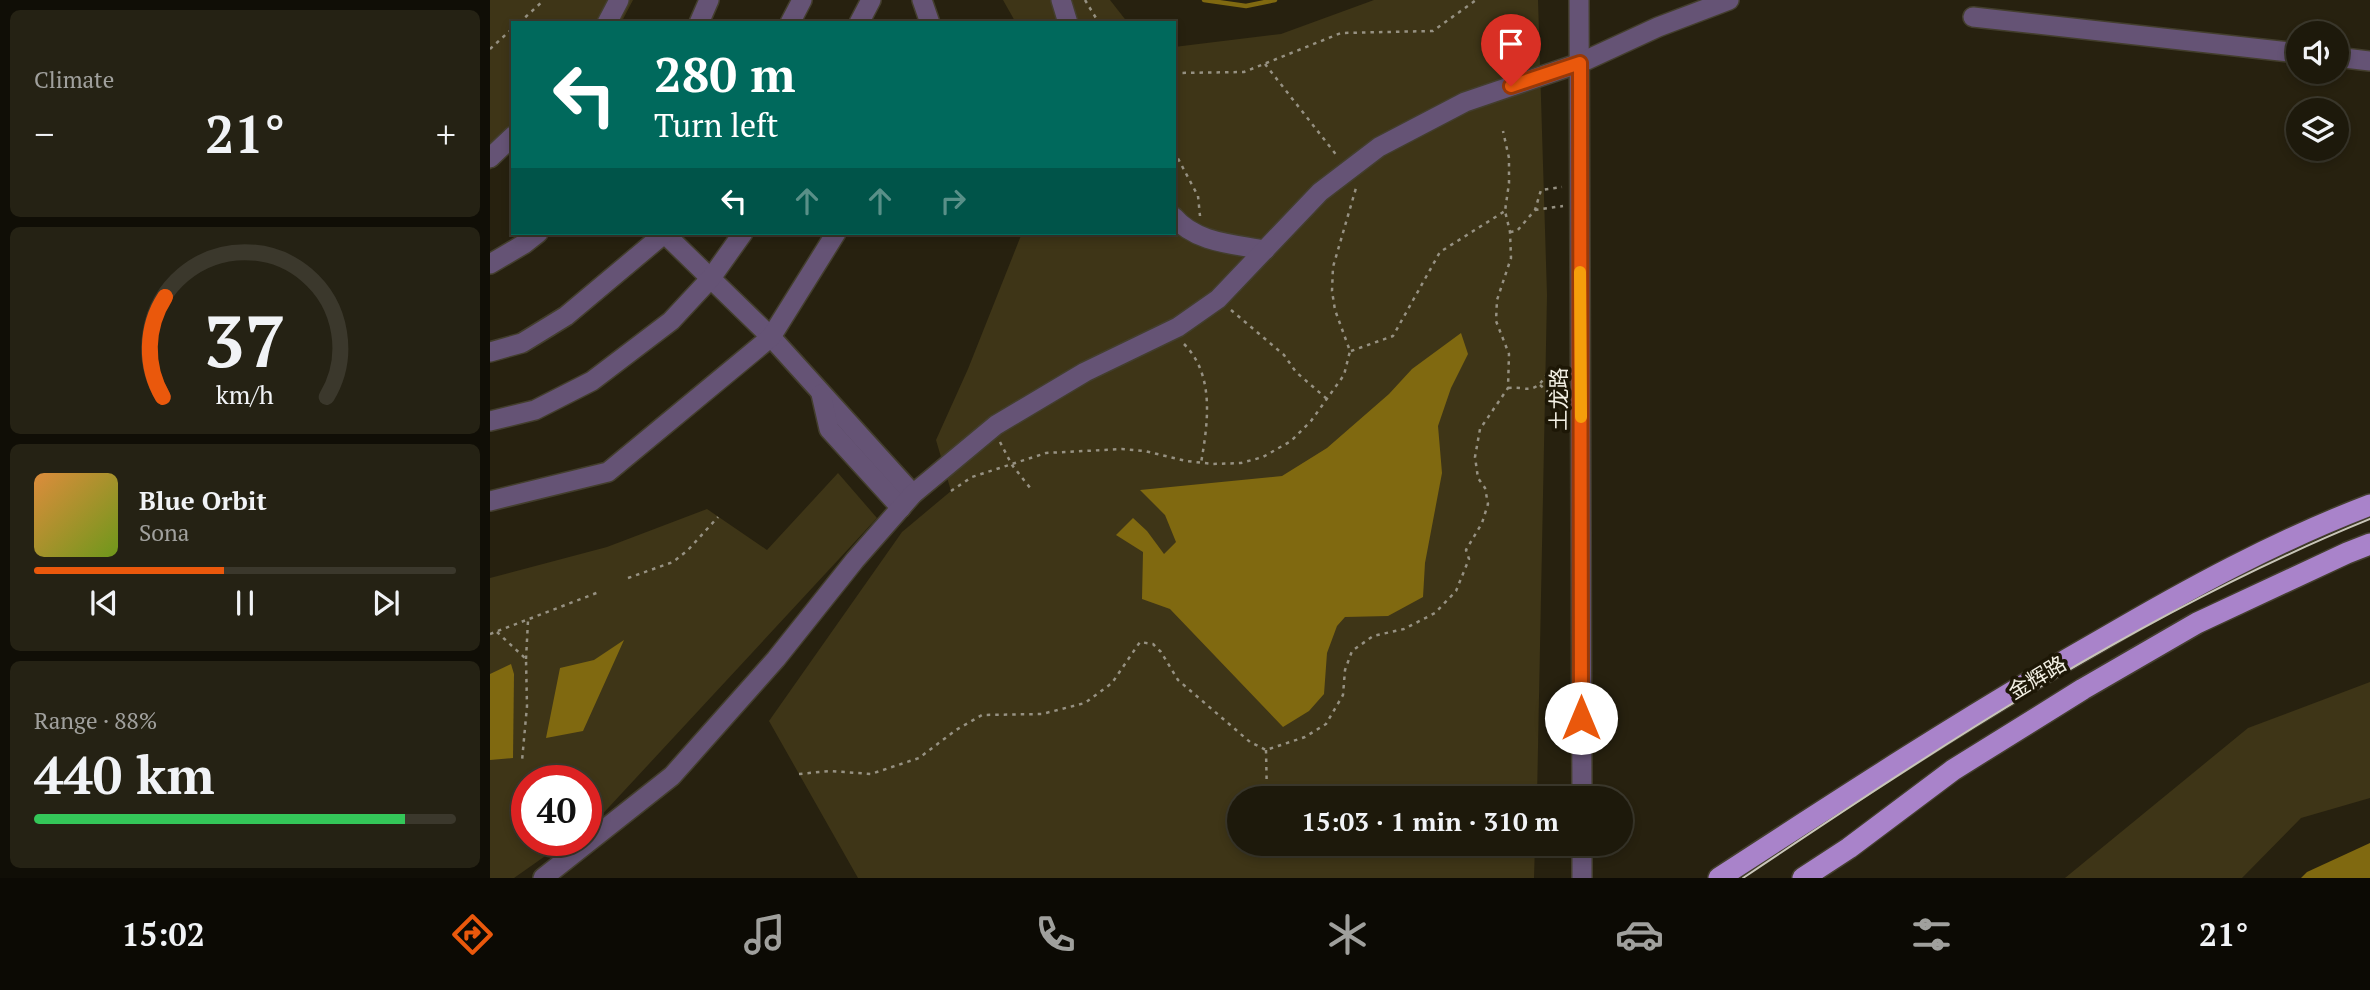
<!DOCTYPE html>
<meta charset="utf-8">
<style>
:root{--surface:#1d190b;--page:#252214;--text:#f1f3f6;--muted:#a0a09d;--line:#3b382c;--accent:#ea580c}
body{margin:0;font-family:"PT Serif","Noto Sans SC",serif;background:var(--page);color:var(--text);height:100vh;display:flex;flex-direction:column;font-size:26px;white-space:nowrap}
*{box-sizing:border-box;margin:0}
p{font-size:23px;color:var(--muted)}
.icon{flex:none;width:38px;height:38px;fill:none;stroke:currentColor;stroke-width:2;stroke-linecap:round;stroke-linejoin:round}
.map{position:relative;flex:1;overflow:hidden}
.sheet{display:flex;flex-direction:column;gap:10px;padding:10px;background:#100e06;width:490px}
.sheet>*{flex:none}
.hud{position:absolute;left:21px;top:21px;width:665px;height:214px;border-radius:0px;box-shadow:0 4px 10px #0003,0 0 0 2px var(--line);background:#00695c;color:#fff;overflow:hidden}
.buttons{position:absolute;left:1796px;top:21px;display:grid;gap:14px}
.buttons a{display:grid;place-items:center;width:63px;height:63px;border-radius:50%;background:var(--surface);box-shadow:0 4px 10px #0003,0 0 0 2px var(--line);font-size:35px}
.speed{position:absolute;left:21px;top:765px;display:flex;gap:14px;font-size:35px;font-weight:700;text-align:center}
.speed>*{display:grid;place-content:center;width:91px;height:91px;border-radius:50%;background:var(--surface);box-shadow:0 4px 10px #0003,0 0 0 2px var(--line);line-height:1}
.speed .limit{border:10px solid #d22;background:#fff;color:#111}
.pin{position:absolute;display:grid;place-items:center;width:60px;height:60px;color:#fff;margin:-72px -30px;border-radius:50% 50% 50% 0;rotate:-45deg;box-shadow:0 0 7px #0007}
.pin .icon{rotate:45deg}
.me{position:absolute;width:77px;margin:-38px;rotate:0deg;stroke-linejoin:round;filter:drop-shadow(0 0 5px #0008)}
.turn{display:flex;align-items:center;gap:24px;height:147px;padding:0 28px;font-size:32px}
.turn .icon{width:91px;height:91px;stroke-width:2.5}
.turn b{display:block;font-size:49px;line-height:60px}
.lanes{display:flex;align-items:center;height:66px;padding:0 28px;background:#0003;justify-content:center;gap:35px;direction:ltr}
.lanes .off{opacity:.35}
.big{font-size:52px;font-weight:700;line-height:1.1}
.sheet .card{flex:1;display:flex;flex-direction:column;justify-content:center;gap:10px;min-width:0;padding:0 24px;border-radius:10px;background:var(--page)}
.sheet .dial{align-items:center;gap:0}
.dial svg{height:182px;overflow:visible;fill:none;stroke:var(--line);stroke-width:7;stroke-linecap:round;text-anchor:middle}
.dial text{fill:var(--text);stroke:none}
.song{display:flex;align-items:center;gap:21px}
.cover{width:84px;height:84px;border-radius:10px;background:linear-gradient(135deg,hsl(30 70% 55%),hsl(80 70% 35%))}
.played{height:7px;border-radius:4px;background:linear-gradient(90deg,var(--accent) 45%,var(--line) 45%)}
.keys{display:flex;justify-content:space-around;direction:ltr}
.heat{display:flex;justify-content:space-between;align-items:center;font-size:38px;direction:ltr}
.charge{height:10px;border-radius:5px;background:linear-gradient(90deg,#34c759 88%,var(--line) 0)}
.trip{position:absolute;left:737px;top:786px;width:406px;height:70px;border-radius:35px;background:var(--surface);box-shadow:0 4px 10px #0003,0 0 0 2px var(--line);font-weight:700;line-height:70px;text-align:center}
.tabs{display:flex;height:112px;justify-content:space-around;align-items:center;background:#0c0a04;color:var(--muted)}
.tabs .icon{width:49px;height:49px}
.tabs .current{color:var(--accent)}
.tabs b{font-size:32px;color:var(--text)}
main{display:flex;flex:1;min-height:0}
.map>svg:first-child{display:block}
.green{fill:#3e3517}
.water{fill:#806910}
.lines{fill:none;stroke-linecap:round;stroke-linejoin:round}
.stream{stroke:#806910;stroke-width:4.5}
.minor-casing{stroke:#433e2d;stroke-width:22}
.major-casing{stroke:#433e2d;stroke-width:24}
.path{stroke:#969182;stroke-width:2.5;stroke-dasharray:3.5 5;stroke-linecap:butt}
.minor{stroke:#655375;stroke-width:19}
.major{stroke:#a983ca;stroke-width:21}
.tram{stroke:#c8c5b8;stroke-width:2}
.route-casing{stroke:#983908;stroke-width:18}
.route{stroke:#ea580c;stroke-width:12}
.slow{stroke:#f59e0b;stroke-width:12}
.labels{text-anchor:middle;dominant-baseline:central;stroke-width:7;stroke-linejoin:round;paint-order:stroke}
.street-label{font-size:21px;fill:#f2efe3;stroke:#1d1706}
</style>
<main>
<section class="sheet">
<div class="card"><p>Climate</p>
<div class="heat"><a>−</a><b class="big">21°</b><a>+</a></div>
</div>
<div class="card dial"><svg viewBox="0 0 100 80">
<path d="M14 69A42 42 0 1 1 86 69"/>
<path d="M14 69A42 42 0 0 1 15 25" stroke="#ea580c"/>
<text x="50" y="56" font-size="32" font-weight="700">37</text>
<text x="50" y="72" font-size="11">km/h</text>
</svg></div>
<div class="card">
<div class="song"><i class="cover"></i><div><b>Blue Orbit</b><p>Sona</p></div></div>
<div class="played"></div>
<div class="keys"><svg class="icon" aria-label="previous" viewBox="0 0 24 24"><path d="M18 5L8 12l10 7zM5 5v14"/></svg><svg class="icon" aria-label="pause" viewBox="0 0 24 24"><path d="M8 5v14M16 5v14"/></svg><svg class="icon" aria-label="next" viewBox="0 0 24 24"><path d="M6 5l10 7-10 7zM19 5v14"/></svg></div>
</div>
<div class="card"><p>Range · 88%</p><b class="big">440 km</b><div class="charge"></div></div>
</section>
<div class="map">
<svg width="1880" height="878" viewBox="0 0 1880 878">
<rect width="100%" height="100%" fill="#27210f"/>
<!-- green -->
<g class="green">
<polygon points="0,0 143,0 131,23 23,23 23,148 0,170"/>
<polygon points="513,0 620,0 638,23 526,23"/>
<polygon points="884,0 1048,0 1057,295 1047,798 749,798 749,844 1045,844 1044,878 368,878 279,721 412,532 461,491 446,440 478,369 532,233 684,233 684,47 791,34"/>
<polygon points="348,473 387,518 107,820 96,828 96,780 37,780 37,840 78,840 24,878 0,878 0,578 117,547 217,509 277,550"/>
<polygon points="1880,682 1880,798 1811,818 1752,878 1575,878 1758,728"/>
</g>
<!-- water -->
<g class="water">
<polygon points="971,333 978,354 961,388 948,426 952,473 935,563 933,597 898,616 855,617 847,626 837,653 834,694 819,711 793,727 680,609 652,599 653,552 626,535 643,518 657,531 674,554 686,542 675,515 650,490 792,476 837,448 899,394 922,369"/>
<polygon points="134,640 93,731 56,738 70,668 104,660"/>
<polygon points="21,664 24,674 23,758 0,760 0,674"/>
<polygon points="1880,843 1880,878 1811,878 1817,872"/>
</g>
<g class="lines">
<!-- stream -->
<polyline class="stream" points="714,0 756,6 785,0"/>
<!-- minor casing -->
<g class="minor-casing">
<g id="minor">
<polyline points="432,0 440,23"/>
<polyline points="571,0 578,23"/>
<polyline points="1089,0 1092,798"/>
<polyline points="1483,17 1808,53"/>
<polyline points="117,23 129,0"/>
<polyline points="209,23 219,0"/>
<polyline points="300,23 312,0"/>
<polyline points="369,23 381,0"/>
<polyline points="1846,57 1880,61"/>
<polyline points="0,158 23,136"/>
<path d="M 684,217 C 706,243 744,244 775,250"/>
<polyline points="174,233 281,337 423,494"/>
<polyline points="0,264 34,244 48,233"/>
<polyline points="0,352 32,343 76,316 175,233"/>
<polyline points="331,394 339,429 411,508"/>
<polyline points="0,421 45,410 102,381 181,321 221,278 253,233"/>
<polyline points="0,501 118,472 281,337 346,233"/>
<polyline points="1092,844 1092,878"/>
<polyline points="53,878 182,776 286,659 365,560 423,494 506,425 595,372 688,327 728,299 830,192 889,147 975,102 1090,63 1168,27 1239,0"/>
</g>
</g>
<!-- major casing -->
<g class="major-casing">
<g id="major">
<path d="M 1229,878 C 1355,796 1481,714 1611,640 C 1698,589 1786,541 1880,505"/>
<polyline points="1313,878 1359,848 1463,770 1593,689 1707,623 1857,553 1880,544"/>
</g>
</g>
<!-- path -->
<g class="path">
<polyline points="595,0 609,23"/>
<polyline points="29,23 54,0"/>
<polyline points="0,49 23,28"/>
<polyline points="775,64 848,157"/>
<polyline points="684,73 754,72 851,33 943,31 986,0"/>
<polyline points="684,151 708,196 710,216"/>
<polyline points="1045,210 1073,206"/>
<polyline points="1020,232 1027,231 1045,210 1051,190 1072,187"/>
<polyline points="741,310 794,355 806,372 837,399"/>
<path d="M 694,344 C 725,375 718,423 711,463"/>
<polyline points="861,351 903,336 950,252 1015,211"/>
<polyline points="1050,385 1062,395 1074,396"/>
<path d="M 1018,388 C 1037,386 1042,396 1056,376 L 1074,377"/>
<polyline points="510,442 522,465 541,489"/>
<polyline points="461,491 482,477 556,453 632,449 655,451 696,461 723,464 751,463 773,457 801,441 821,421 854,375 860,351 845,310 842,291 843,267 866,188"/>
<polyline points="138,578 183,562 198,550 228,517"/>
<polyline points="7,632 36,659 37,706 32,761"/>
<polyline points="0,634 109,592"/>
<polyline points="36,659 38,621"/>
<polyline points="776,750 777,798"/>
<polyline points="309,774 340,771 381,774 429,758 466,730 492,715 552,714 595,703 622,683 650,642 663,644 671,652 688,680 760,742 776,750 815,737 836,724 853,695 855,670 862,651 883,636 914,629 945,613 966,591 979,559 976,550 992,523 998,504 995,488 988,478 985,457 990,429 1018,388 1019,354 1006,321 1007,300 1021,258 1020,232 1015,211 1019,183 1019,158 1013,131"/>
</g>
<!-- minor -->
<use href="#minor" class="minor"/>
<!-- major -->
<use href="#major" class="major"/>
<!-- tram -->
<path class="tram" d="M 1253,878 C 1453,744 1656,610 1880,519"/>
</g>
<g class="lines">
<!-- route casing -->
<g class="route-casing">
<polyline id="route" points="1021,86 1090,63 1091,718"/>
</g>
<!-- route -->
<use href="#route" class="route"/>
<!-- slow -->
<polyline class="slow" points="1090,272 1091,417"/>
</g>
<g class="labels">
<!-- street labels -->
<g class="street-label">
<text transform="translate(1068 399) rotate(-90)">土龙路</text>
<text transform="translate(1547 677) rotate(-31)">金辉路</text>
</g>
</g>
</svg>
<div class="buttons">
<a><svg class="icon" aria-label="sound" viewBox="0 0 24 24"><path d="M4 9h4l5-4v14l-5-4H4zM17 9q2 3 0 6"/></svg></a>
<a><svg class="icon" aria-label="layers" viewBox="0 0 24 24"><path d="M12 4l9 5-9 5-9-5zM3 14l9 5 9-5"/></svg></a>
</div>
<div class="speed"><div class="limit">40</div></div>
<div class="pin" style="left:1021px;top:86px;background:#d93025"><svg class="icon" aria-label="arrive" viewBox="0 0 24 24"><path d="M6 21V4h12l-3 4 3 4H6"/></svg></div>
<svg class="me" style="left:1091px;top:718px" viewBox="-20 -20 40 40"><circle r="19" fill="#fff"/><path d="M0-13L10 11 0 6-10 11z" fill="#ea580c"/></svg>
<div class="trip">15:03 · 1 min · 310 m</div>
<div class="hud">
<div class="turn"><svg class="icon" aria-label="left" viewBox="0 0 24 24"><path d="M17 20v-9H6M10 6l-5 5 5 5"/></svg><div><b>280 m</b>Turn left</div></div>
<div class="lanes"><svg class="icon" aria-label="left" viewBox="0 0 24 24"><path d="M17 20v-9H6M10 6l-5 5 5 5"/></svg><svg class="icon off" aria-label="ahead" viewBox="0 0 24 24"><path d="M12 20V5M6 11l6-6 6 6"/></svg><svg class="icon off" aria-label="ahead" viewBox="0 0 24 24"><path d="M12 20V5M6 11l6-6 6 6"/></svg><svg class="icon off" aria-label="right" viewBox="0 0 24 24"><path d="M7 20v-9h11M14 6l5 5-5 5"/></svg></div>
</div>
</div>
</main>
<nav class="tabs">
<b>15:02</b>
<svg class="icon current" aria-label="directions" viewBox="0 0 24 24"><path d="M12 3l9 9-9 9-9-9zM9 14v-3h6M13 9l2 2-2 2"/></svg>
<svg class="icon" aria-label="music" viewBox="0 0 24 24"><path d="M9 18V5l10-2v13"/><circle cx="6" cy="18" r="3"/><circle cx="16" cy="16" r="3"/></svg>
<svg class="icon" aria-label="phone" viewBox="0 0 24 24"><path d="M5 4h4l2 5-3 2q2 4 5 5l2-3 5 2v4C11 20 4 13 5 4z"/></svg>
<svg class="icon" aria-label="climate" viewBox="0 0 24 24"><path d="M12 3v18M4 7l16 10M4 17L20 7"/></svg>
<svg class="icon" aria-label="car" viewBox="0 0 24 24"><path d="M5 17H2v-5l4-1 3-4h7l3 4 3 1v5h-3M9 17h6M6 11h13"/><circle cx="7" cy="17" r="2"/><circle cx="17" cy="17" r="2"/></svg>
<svg class="icon" aria-label="filters" viewBox="0 0 24 24"><path d="M4 7h16M4 17h16"/><circle cx="9" cy="7" r="2"/><circle cx="15" cy="17" r="2"/></svg>
<b>21°</b>
</nav>
